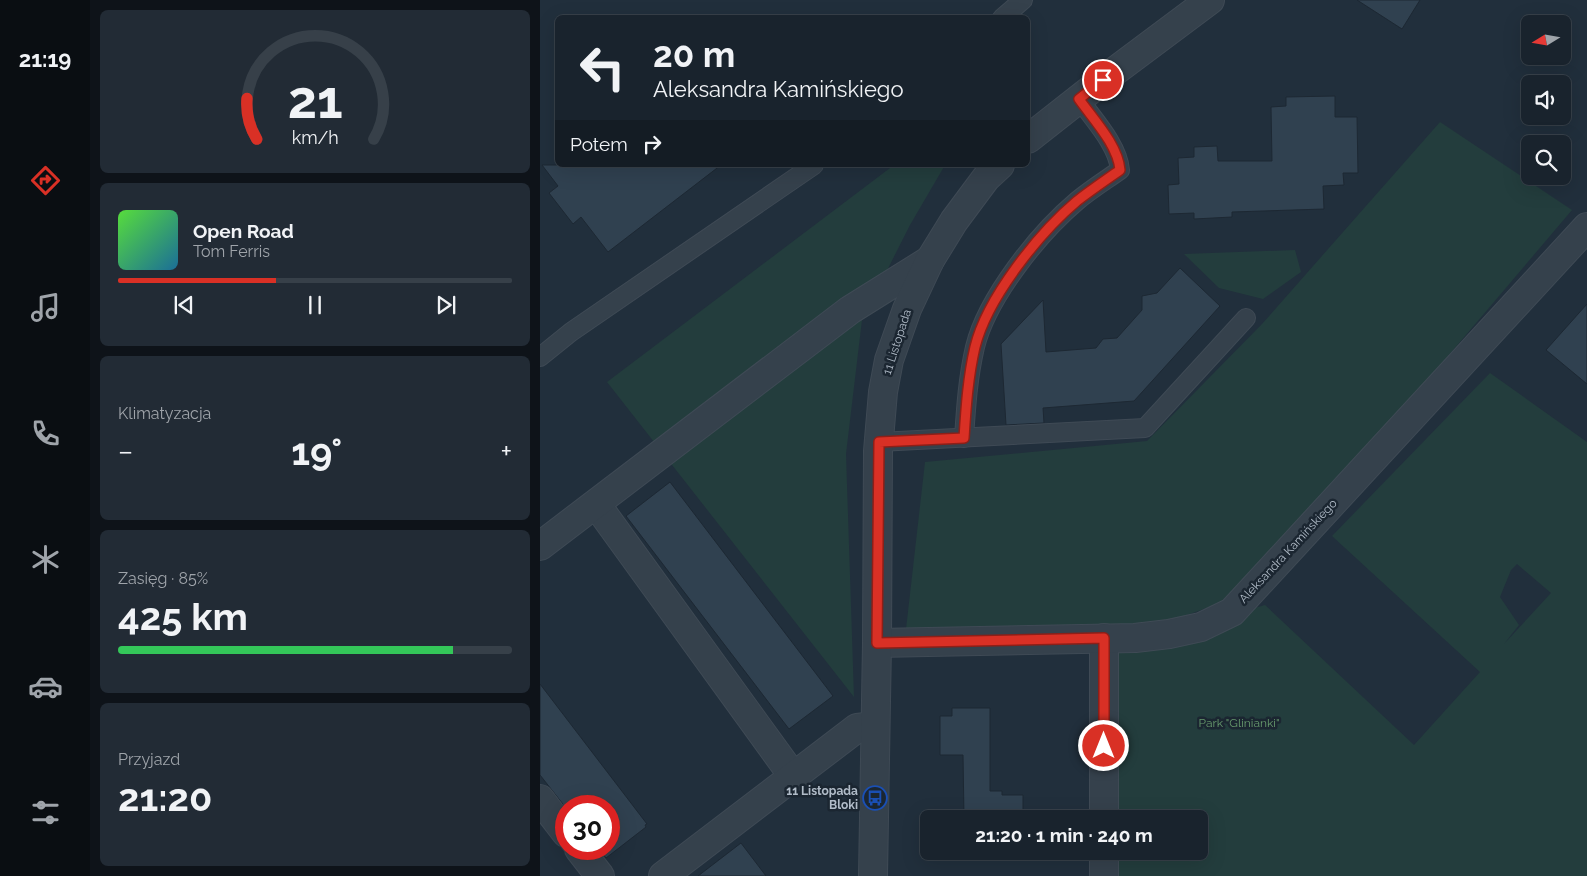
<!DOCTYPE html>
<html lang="pl">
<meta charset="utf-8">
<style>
:root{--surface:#19232d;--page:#222b35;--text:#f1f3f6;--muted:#9fa4aa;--line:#374049;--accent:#d93025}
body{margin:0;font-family:Raleway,sans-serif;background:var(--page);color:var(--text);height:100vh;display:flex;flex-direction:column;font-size:19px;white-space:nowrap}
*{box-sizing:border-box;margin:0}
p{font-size:16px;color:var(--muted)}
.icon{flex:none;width:28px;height:28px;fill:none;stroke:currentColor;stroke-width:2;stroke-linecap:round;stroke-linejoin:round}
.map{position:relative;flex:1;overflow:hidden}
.side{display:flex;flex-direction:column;gap:10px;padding:10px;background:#0e1319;width:450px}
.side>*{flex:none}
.banner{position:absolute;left:15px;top:15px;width:475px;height:152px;border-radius:8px;box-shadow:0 5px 20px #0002,0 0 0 1px var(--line);background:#19232d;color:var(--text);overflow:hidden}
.needle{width:32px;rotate:259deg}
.fabs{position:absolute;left:981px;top:15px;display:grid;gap:10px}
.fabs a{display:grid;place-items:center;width:50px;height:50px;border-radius:8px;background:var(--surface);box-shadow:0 5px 20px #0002,0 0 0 1px var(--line);font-size:25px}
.speed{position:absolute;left:15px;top:795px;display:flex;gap:10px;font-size:25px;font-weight:700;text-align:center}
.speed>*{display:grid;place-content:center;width:65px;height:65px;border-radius:50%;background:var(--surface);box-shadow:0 5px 20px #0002,0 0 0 1px var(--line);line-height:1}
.speed .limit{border:8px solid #d22;background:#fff;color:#111}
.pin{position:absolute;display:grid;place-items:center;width:42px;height:42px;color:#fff;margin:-21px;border:2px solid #fff;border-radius:50%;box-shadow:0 1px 5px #0007}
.me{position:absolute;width:55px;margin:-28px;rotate:0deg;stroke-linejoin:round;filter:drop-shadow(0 0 4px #0008)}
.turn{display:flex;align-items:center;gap:18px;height:105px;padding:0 15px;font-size:22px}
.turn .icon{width:65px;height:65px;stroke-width:2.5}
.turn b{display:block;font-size:35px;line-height:42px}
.then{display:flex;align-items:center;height:48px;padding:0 15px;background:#0003;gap:10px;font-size:19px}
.big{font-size:38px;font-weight:700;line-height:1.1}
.side .tile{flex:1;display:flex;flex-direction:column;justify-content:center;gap:8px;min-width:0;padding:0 18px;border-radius:8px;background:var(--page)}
.side .dial{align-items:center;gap:0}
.dial svg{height:130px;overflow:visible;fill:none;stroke:var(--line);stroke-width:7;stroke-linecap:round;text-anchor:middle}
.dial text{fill:var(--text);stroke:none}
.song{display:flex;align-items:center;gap:15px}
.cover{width:60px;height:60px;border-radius:8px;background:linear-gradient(135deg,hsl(110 70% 55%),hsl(200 70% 35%))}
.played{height:5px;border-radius:2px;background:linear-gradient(90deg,var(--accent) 40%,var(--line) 40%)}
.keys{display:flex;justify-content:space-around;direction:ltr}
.heat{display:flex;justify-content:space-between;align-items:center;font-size:28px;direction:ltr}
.charge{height:8px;border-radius:4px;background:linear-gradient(90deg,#34c759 85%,var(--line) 0)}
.trip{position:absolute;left:380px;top:810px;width:288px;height:50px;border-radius:8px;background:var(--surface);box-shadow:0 5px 20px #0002,0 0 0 1px var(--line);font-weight:700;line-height:50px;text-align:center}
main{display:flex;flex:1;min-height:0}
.tab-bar{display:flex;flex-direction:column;width:90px;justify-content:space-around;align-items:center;background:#0a0e12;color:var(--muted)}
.tab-bar .icon{width:35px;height:35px}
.tab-bar .on{color:var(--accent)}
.tab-bar b{font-size:22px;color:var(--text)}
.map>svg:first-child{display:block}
.green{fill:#233d3d;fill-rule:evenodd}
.building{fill:#304150;stroke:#1d2833}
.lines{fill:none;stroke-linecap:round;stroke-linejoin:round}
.service-casing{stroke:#3f4a55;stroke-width:20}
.minor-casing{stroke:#3f4a55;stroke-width:30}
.tertiary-casing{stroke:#3f4a55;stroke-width:30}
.service{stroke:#35414c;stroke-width:18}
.minor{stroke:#35414c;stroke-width:28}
.tertiary{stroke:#35414c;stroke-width:28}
.route-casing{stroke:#8d1f18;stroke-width:12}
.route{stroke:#d93025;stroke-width:9}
.labels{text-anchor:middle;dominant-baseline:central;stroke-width:5;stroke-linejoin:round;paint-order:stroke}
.street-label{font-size:12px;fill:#b1bcc8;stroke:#1b2631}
.park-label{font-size:12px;fill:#679a6d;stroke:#1b2631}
.poi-label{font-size:12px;font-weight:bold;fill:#b1bcc8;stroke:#1b2631;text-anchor:end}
</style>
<main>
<nav class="tab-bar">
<b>21:19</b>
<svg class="icon on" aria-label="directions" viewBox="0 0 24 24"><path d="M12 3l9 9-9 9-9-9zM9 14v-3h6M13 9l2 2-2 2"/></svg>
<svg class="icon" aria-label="music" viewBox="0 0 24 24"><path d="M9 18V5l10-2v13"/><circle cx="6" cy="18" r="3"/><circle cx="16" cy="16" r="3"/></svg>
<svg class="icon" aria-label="phone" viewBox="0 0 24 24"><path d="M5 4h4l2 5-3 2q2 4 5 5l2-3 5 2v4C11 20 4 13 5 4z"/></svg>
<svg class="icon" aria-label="climate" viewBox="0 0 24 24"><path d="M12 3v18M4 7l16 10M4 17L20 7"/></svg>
<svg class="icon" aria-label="car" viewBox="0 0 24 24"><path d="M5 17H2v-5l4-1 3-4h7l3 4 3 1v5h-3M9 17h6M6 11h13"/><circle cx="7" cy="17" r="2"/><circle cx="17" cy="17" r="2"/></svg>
<svg class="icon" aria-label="filters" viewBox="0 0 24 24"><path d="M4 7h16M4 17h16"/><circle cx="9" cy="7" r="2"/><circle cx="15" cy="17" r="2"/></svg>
</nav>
<section class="side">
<div class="tile dial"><svg viewBox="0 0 100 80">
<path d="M14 69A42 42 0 1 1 86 69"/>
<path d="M14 69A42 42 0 0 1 8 44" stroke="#d93025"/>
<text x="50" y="56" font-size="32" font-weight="700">21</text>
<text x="50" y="72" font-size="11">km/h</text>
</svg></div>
<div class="tile">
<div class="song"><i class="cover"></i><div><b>Open Road</b><p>Tom Ferris</p></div></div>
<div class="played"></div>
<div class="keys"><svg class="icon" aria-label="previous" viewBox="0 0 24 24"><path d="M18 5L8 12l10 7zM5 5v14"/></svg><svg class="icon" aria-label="pause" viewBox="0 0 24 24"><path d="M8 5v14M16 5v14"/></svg><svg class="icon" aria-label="next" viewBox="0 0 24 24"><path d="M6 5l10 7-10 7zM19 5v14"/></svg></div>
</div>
<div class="tile"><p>Klimatyzacja</p>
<div class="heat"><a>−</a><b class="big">19°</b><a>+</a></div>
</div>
<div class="tile"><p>Zasięg · 85%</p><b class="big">425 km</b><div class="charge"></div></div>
<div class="tile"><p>Przyjazd</p><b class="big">21:20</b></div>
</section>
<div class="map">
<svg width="1047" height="876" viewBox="0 0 1047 876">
<rect width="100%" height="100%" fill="#212f3c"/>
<!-- green -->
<g class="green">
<polygon points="900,122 1032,210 880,389 724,557 684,602 624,623 365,638 385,462 607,441 722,324"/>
<polygon points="354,165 405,165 370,225 322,320 306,454 314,697 67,382"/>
<polygon points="755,250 761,272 723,299 679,288 644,254"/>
<path d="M 950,373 L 1047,442 L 1047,876 L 576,876 L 575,851 L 659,851 L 659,819 L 574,819 L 571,649 L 725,605 L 874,745 L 940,672 L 792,536 ZM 977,564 L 1011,593 L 964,644 L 979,625 L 960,597 L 971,570 Z"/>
</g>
<!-- building -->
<g class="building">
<polygon points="817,0 880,0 862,29"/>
<polygon points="795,96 795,117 817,117 818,173 803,173 804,185 783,186 784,209 692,212 692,217 654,219 654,213 629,214 628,185 639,184 638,158 654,157 654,147 677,146 678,161 732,161 731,107 746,106 746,97"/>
<polygon points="2,165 181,165 68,252 41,217 33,224 9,193 18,186"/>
<polygon points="640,268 680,306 594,401 503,408 504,423 466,425 461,344 503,300 506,352 556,348 563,339 577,338 602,310 602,296 617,293"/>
<polygon points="1047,304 1047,384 1006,350"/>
<polygon points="130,482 293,696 249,729 86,516"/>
<polygon points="0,684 107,824 105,825 106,827 66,858 59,849 69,849 69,806 26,806 26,808 0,775"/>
<polygon points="412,708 450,708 450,791 462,791 462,795 483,795 483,819 424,819 423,755 400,755 400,716 412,716"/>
<polygon points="201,843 226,876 158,876"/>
<rect x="425" y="851" width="58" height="3"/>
</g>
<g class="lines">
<!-- service casing -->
<g class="service-casing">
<g id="service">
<polyline points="462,18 483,0"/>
<polyline points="0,357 31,332 274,165"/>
<path d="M 424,438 C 426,407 428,377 435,347 C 447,298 498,234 537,201 C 550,190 566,180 580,170 C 578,145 553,119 539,99"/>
<polyline points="339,442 605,428 706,318"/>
</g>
</g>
<!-- minor casing -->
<g class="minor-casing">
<g id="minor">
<polyline points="56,504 253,776"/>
<polyline points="0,546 310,310 390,260"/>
<polyline points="564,638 564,819"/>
<polyline points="337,643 595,638 629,634 661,627 692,612 1047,227"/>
<polyline points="0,799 26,833"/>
<polyline points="39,849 60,876"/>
<polyline points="564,851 564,876"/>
<polyline points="123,876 317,728 335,726"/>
</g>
</g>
<!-- tertiary casing -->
<g class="tertiary-casing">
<g id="tertiary">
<polyline points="488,139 563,80 670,0"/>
<polyline points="333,876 337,643 338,451 343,392 349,360 367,309 390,260 414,221 446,178 460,165"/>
</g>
</g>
<!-- service -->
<use href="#service" class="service"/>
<!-- minor -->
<use href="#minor" class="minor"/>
<!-- tertiary -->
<use href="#tertiary" class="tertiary"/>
</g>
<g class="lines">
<!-- route casing -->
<g class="route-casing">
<path id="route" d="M 563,80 L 539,99 C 553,119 578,145 580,170 C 566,180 551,190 537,201 C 499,233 447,298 435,347 C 428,377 426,407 424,438 L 339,442 L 337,643 L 564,638 L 564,746"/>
</g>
<!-- route -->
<use href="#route" class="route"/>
</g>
<!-- icons -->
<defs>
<g id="bus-ring" transform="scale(1.25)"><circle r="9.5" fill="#1b2631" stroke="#1a4fb4" stroke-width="1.5"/><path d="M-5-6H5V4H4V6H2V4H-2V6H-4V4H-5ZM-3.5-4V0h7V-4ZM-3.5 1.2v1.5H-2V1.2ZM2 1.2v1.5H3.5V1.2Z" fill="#1a4fb4"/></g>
</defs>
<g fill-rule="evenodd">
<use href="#bus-ring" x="335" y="798"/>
</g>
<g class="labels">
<!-- street labels -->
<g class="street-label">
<text transform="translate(357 342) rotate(-72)">11 Listopada</text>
<text transform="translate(748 551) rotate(-47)">Aleksandra Kamińskiego</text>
</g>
<!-- park labels -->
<g class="park-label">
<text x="699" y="723">Park "Glinianki"</text>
</g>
<!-- poi labels -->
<g class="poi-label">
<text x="318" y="791">11 Listopada<tspan x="318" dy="14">Bloki</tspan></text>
</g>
</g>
</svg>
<div class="fabs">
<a><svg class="needle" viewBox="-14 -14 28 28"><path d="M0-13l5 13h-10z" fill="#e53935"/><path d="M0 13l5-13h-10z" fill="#9fa4aa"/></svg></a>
<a><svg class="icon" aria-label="sound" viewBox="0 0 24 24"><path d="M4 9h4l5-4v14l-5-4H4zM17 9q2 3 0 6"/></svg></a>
<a><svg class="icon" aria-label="search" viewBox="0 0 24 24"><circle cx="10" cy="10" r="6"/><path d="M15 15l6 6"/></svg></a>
</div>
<div class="speed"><div class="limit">30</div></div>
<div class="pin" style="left:563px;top:80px;background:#d93025"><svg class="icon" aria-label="arrive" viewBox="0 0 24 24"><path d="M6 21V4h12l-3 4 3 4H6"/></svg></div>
<svg class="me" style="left:564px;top:746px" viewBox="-20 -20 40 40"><circle r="17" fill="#d93025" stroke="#fff" stroke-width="3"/><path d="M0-11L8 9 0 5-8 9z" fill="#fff"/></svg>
<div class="trip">21:20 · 1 min · 240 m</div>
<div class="banner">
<div class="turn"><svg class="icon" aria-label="left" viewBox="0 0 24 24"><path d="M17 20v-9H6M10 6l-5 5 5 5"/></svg><div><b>20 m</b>Aleksandra Kamińskiego</div></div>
<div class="then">Potem<svg class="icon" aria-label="right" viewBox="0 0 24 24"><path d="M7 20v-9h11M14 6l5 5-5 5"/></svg></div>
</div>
</div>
</main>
